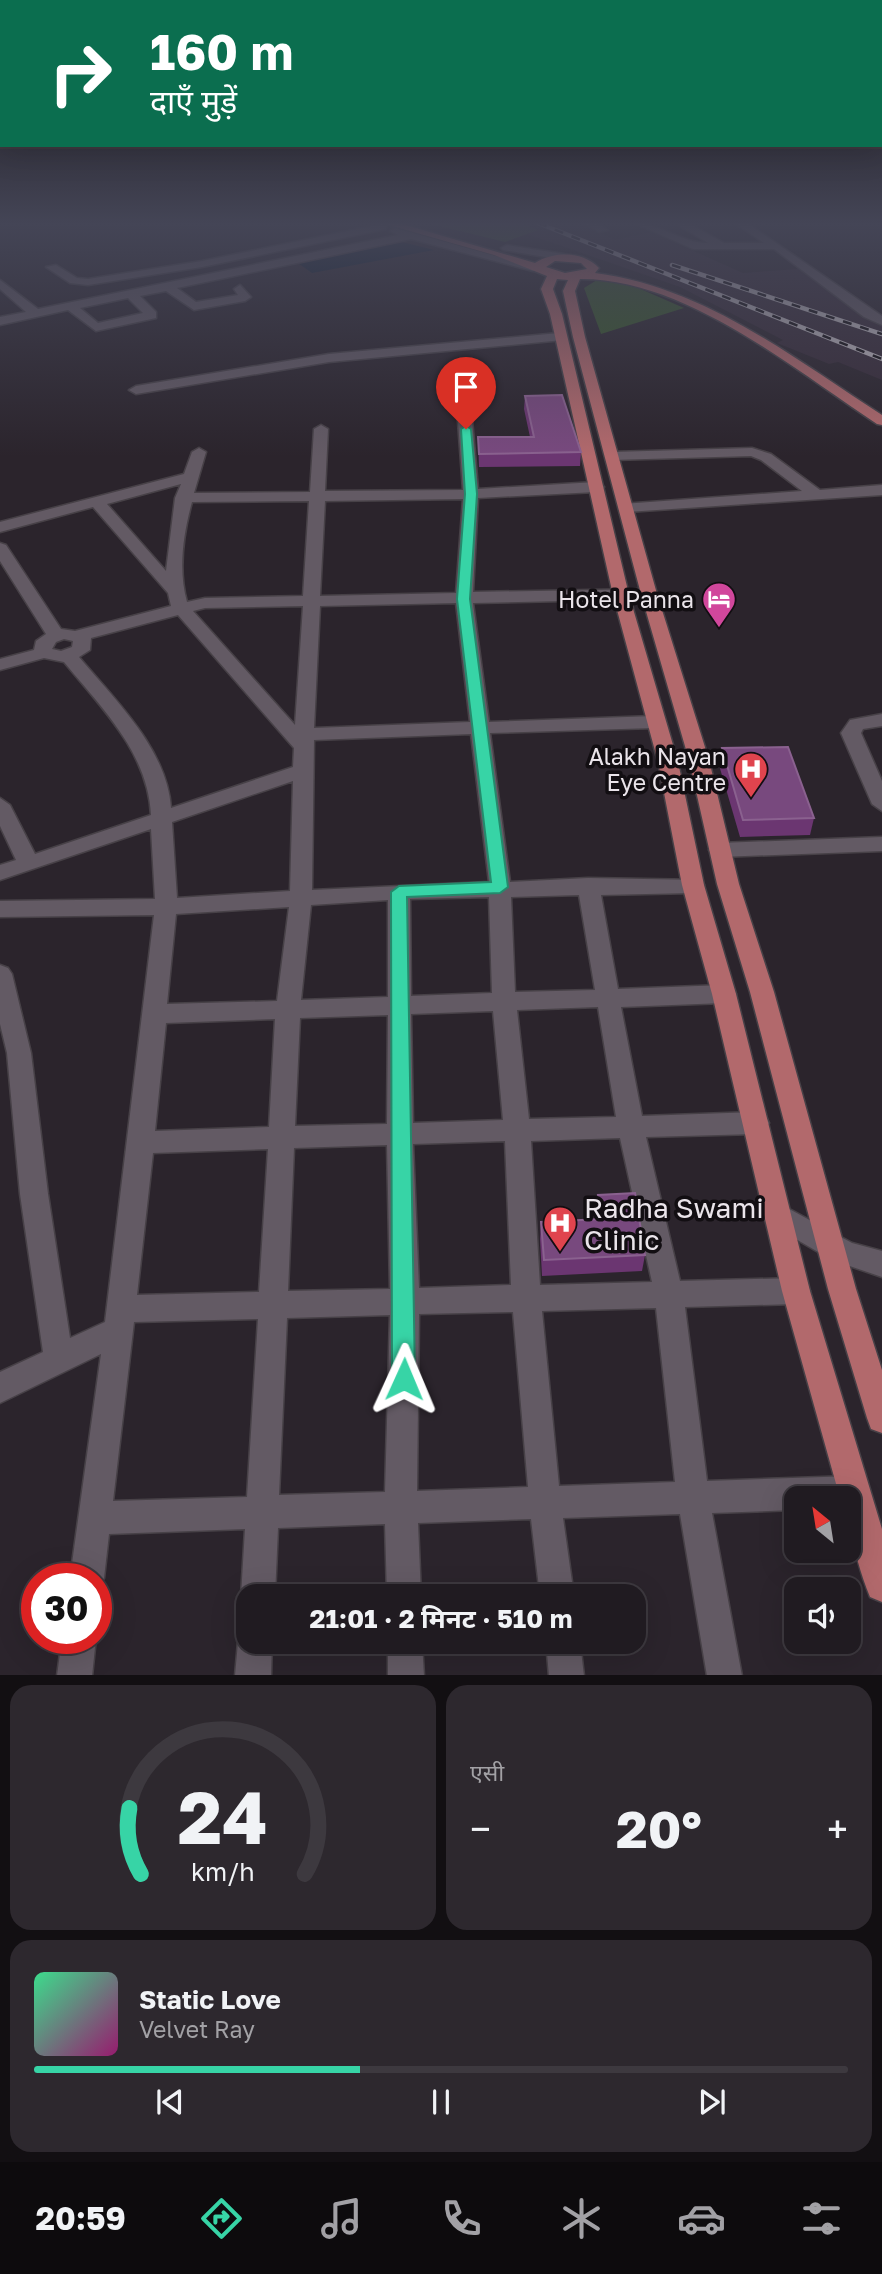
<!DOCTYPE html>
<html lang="hi">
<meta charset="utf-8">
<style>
:root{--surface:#201b21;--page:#2d282e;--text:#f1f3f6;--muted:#a2a1a5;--line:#3d393f;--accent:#37d4a6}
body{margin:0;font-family:"Golos Text","Noto Sans Devanagari",sans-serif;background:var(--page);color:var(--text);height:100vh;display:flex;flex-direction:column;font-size:26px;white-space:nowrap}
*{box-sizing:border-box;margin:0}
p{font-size:23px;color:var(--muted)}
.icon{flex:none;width:38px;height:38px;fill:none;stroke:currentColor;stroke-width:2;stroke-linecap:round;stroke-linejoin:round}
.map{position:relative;height:1675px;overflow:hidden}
.sheet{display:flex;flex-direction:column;gap:10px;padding:10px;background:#120f12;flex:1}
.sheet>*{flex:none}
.banner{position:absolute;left:0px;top:0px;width:882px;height:147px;box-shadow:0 7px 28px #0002,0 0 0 2px var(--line);background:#0b6e4f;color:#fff;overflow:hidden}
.needle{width:46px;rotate:330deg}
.buttons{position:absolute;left:784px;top:1486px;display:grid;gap:14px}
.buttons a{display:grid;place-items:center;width:77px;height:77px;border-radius:14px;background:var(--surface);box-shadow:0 7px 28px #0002,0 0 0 2px var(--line);font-size:35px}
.speed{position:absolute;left:21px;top:1563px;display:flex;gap:14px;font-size:35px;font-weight:700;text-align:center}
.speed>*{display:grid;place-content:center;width:91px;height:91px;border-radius:50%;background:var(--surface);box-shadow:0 7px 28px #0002,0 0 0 2px var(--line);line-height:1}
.speed .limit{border:10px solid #d22;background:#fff;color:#111}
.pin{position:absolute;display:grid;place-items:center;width:60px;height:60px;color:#fff;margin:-72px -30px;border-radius:50% 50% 50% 0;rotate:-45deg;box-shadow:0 0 7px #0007}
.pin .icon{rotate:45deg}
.me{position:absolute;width:77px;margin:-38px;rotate:1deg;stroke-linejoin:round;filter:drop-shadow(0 0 5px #0008)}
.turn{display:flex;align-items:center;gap:24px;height:147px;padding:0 35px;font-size:32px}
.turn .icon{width:91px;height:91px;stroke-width:2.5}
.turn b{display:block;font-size:49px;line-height:60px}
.big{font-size:52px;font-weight:700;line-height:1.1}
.sheet .card{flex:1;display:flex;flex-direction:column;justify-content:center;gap:10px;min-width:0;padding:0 24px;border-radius:21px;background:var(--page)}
.sheet .dial{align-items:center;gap:0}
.dial svg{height:182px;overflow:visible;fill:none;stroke:var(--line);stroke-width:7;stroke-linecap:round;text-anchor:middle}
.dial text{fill:var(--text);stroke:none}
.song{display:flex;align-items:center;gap:21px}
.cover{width:84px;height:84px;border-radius:10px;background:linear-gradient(135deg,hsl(150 70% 55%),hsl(320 70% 35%))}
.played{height:7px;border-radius:4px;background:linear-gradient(90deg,var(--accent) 40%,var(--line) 40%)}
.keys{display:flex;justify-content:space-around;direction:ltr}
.heat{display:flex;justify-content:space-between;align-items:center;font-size:38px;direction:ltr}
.sheet .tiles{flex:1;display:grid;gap:10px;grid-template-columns:1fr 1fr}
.card:last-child{grid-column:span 2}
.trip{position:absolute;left:236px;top:1584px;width:410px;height:70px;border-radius:21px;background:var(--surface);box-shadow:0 7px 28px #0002,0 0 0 2px var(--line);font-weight:700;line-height:70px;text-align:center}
.dock{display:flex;height:112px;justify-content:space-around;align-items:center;background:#0d0b0d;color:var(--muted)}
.dock .icon{width:49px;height:49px}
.dock .on{color:var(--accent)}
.dock b{font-size:32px;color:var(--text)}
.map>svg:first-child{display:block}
.built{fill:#372b38}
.green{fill:#385829}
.water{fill:#06192d}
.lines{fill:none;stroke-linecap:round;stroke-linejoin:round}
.minor-casing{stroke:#474147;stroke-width:3}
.major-casing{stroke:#474147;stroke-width:3}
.minor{fill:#635a64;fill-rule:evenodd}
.major{fill:#b2696c;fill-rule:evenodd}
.rail-casing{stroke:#c2bcc2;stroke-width:4.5}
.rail{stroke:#120e12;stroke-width:2.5;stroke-dasharray:9;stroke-linecap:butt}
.wall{fill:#6b3671}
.building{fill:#78497e;stroke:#8a618f;stroke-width:2}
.route{fill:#37d4a6;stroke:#248a6c;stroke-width:2}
.labels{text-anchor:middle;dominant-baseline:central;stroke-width:7;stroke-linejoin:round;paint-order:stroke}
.poi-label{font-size:23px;fill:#eae4ea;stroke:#120e12;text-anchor:end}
.near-poi-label{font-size:28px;fill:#eae4ea;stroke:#120e12;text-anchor:start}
</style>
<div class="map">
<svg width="882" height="1676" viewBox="0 0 882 1676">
<rect width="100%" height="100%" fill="#2b242c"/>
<!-- built -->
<polygon class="built" points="521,223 582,223 615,240 651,232 743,273 798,269 861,313 882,322 882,380 838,362 829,364 777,343 783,340 680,287 527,234 537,230"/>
<!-- green -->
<g class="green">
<polygon points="427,223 521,223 538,230 505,242"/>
<polygon points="597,280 627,283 684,308 601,334 584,288"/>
</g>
<!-- water -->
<polygon class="water" points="402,242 434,250 312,273 298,263"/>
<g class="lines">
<!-- minor casing -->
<g class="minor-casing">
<g id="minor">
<polygon points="584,223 597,223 608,230 599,232"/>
<path d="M 634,223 C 660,223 681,243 708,243 L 675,223 L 688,223 L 724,243 L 764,243 L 735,223 L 747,223 L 882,316 L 882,325 L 864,317 L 774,249 L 693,249 Z"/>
<polygon points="382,224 386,225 386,229 202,267 88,285 70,283 46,267 56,265 77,278 88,279 202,261"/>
<path d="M 395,228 L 539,268 L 533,271 L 411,239 L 177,288 L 196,302 L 238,295 L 234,289 L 240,285 L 251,297 L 245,301 L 194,310 L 166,291 L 140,296 L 156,312 L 156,318 L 96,331 L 68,310 L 0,325 L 0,317 L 26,312 L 0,289 L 0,280 L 38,309 L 398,235 L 390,231 ZM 128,298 L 143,313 L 98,323 L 80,308 Z"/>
<polygon points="507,245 564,254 570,257 564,260 503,250 501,248"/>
<polygon points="559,333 565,337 563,340 329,362 136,394 129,390 136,386 329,354"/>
<path d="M 464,404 L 471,408 L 478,489 L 596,482 L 604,487 L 596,492 L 478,498 L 473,592 L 649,589 L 657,594 L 649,599 L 473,603 L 489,722 L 654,716 L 664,722 L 654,728 L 490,733 L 510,882 L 588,878 L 701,880 L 704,885 L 701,890 L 693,893 L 601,895 L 618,989 L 724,985 L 732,988 L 736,994 L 732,1000 L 724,1003 L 621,1007 L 642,1116 L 756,1112 L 765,1115 L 769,1123 L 765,1131 L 756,1134 L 646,1137 L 680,1281 L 796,1278 L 806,1282 L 810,1291 L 806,1300 L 796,1304 L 685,1307 L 707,1481 L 853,1476 L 864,1481 L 869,1492 L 864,1503 L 849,1508 L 849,1498 L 796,1498 L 796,1510 L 712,1513 L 742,1676 L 707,1676 L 680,1514 L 563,1518 L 574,1596 L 540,1596 L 531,1519 L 418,1523 L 421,1596 L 387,1596 L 385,1524 L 278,1528 L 275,1596 L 248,1596 L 248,1609 L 241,1596 L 245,1529 L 109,1534 L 104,1578 L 96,1591 L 96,1578 L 70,1578 L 101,1354 L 0,1403 L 0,1372 L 43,1352 L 20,1194 L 7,1053 L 0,1024 L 0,965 L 8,968 L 12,974 L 31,1053 L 48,1194 L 70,1338 L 105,1322 L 154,915 L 0,917 L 0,901 L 155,899 L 151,829 L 0,880 L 0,865 L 16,860 L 0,826 L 0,798 L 10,805 L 35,854 L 151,815 C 148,753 102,708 64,662 L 44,658 L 0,670 L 0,659 L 34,650 L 36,641 L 46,634 L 0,561 L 0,543 L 6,545 L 61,629 L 75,631 L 171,606 L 168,593 L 93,507 L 0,532 L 0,522 L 184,474 L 192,452 L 199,448 L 206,452 L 194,493 L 310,492 L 314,429 L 321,425 L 328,429 L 325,491 L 463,490 L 457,408 ZM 181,484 L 175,498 L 166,571 L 107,504 ZM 463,499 L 456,593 L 320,596 L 325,501 ZM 309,501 L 303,596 L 205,598 L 187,602 C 178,570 183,535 192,502 ZM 456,603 L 470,722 L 314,728 L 320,606 ZM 303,606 L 295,725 L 193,611 L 205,608 ZM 178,615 L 294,748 L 293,767 L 171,808 C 167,749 115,700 79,657 L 90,650 L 91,638 ZM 64,639 L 73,641 L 72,647 L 61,651 L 52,649 L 56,642 ZM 471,734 L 489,882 L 312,890 L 314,740 ZM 293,781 L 290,891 L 177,898 L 172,822 ZM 579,895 L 595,990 L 515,992 L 511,897 ZM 489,897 L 492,993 L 411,996 L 410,899 ZM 388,900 L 388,997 L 301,1000 L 311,905 ZM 289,907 L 277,1001 L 167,1004 L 176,914 ZM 598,1007 L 616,1117 L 529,1119 L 517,1010 ZM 493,1011 L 503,1120 L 413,1123 L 411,1014 ZM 388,1015 L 387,1124 L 295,1126 L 300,1018 ZM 275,1019 L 269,1127 L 155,1131 L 166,1023 ZM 620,1138 L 652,1282 L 540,1285 L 531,1141 ZM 505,1141 L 511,1285 L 419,1288 L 413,1144 ZM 387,1145 L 390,1289 L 288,1291 L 294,1148 ZM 268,1149 L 259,1292 L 137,1295 L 153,1153 ZM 656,1308 L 675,1482 L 559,1486 L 542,1311 ZM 513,1312 L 528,1487 L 417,1491 L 419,1314 ZM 390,1315 L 385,1492 L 279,1495 L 287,1318 ZM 258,1319 L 247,1497 L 113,1501 L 134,1322 Z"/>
<polygon points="752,448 771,454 820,490 882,485 882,495 627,512 619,507 622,504 802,491 761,460 751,456 612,460 605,456 612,452"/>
<polygon points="882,714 882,726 863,729 861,733 882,781 882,811 872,804 841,733 850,720"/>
<polygon points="882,837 882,851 720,857 713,855 709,850 713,845 720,843"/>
<polygon points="780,1204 852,1243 882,1251 882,1277 832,1260 770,1224 766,1216 770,1208"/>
<polygon points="248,1627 248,1642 272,1642 271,1676 235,1676 238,1642 243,1630"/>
<polygon points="62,1638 96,1638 92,1676 57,1676"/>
<polygon points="388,1642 422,1642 424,1676 388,1676"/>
<polygon points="546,1642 580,1642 584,1676 549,1676"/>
</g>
</g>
<!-- major casing -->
<g class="major-casing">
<path id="major" d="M 382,223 L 399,223 L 535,263 C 554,251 583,251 599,268 L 595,273 C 704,287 792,357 882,415 L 882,425 L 877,424 C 793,369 685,278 580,279 L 575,291 L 585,337 L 657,594 L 709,760 L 739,884 L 774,992 L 856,1289 L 882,1370 L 882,1433 L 871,1429 L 867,1418 L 828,1289 L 750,992 L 717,884 L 689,760 L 641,594 L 573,337 L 563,291 L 568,280 L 557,279 L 553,289 L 562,314 L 629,595 L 678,762 L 704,885 L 736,994 L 810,1291 L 882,1529 L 882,1602 L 870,1597 C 857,1565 849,1532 849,1498 L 840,1498 L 782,1291 L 712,994 L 682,885 L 658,762 L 613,595 L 550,314 L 541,289 L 547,276 L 494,255 ZM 555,261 L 581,263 L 587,269 L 565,273 L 546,267 Z"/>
</g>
<!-- minor -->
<use href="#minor" class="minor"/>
<!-- major -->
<use href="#major" class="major"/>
<!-- rail casing -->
<g class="rail-casing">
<g id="rail">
<polyline points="538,223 882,359"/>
<polyline points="672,265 882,334"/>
</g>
</g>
<!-- rail -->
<use href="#rail" class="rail"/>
</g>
<!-- wall -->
<g class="wall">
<polygon points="525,396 581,452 580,466 479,467 478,437 530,437 524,409"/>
<polygon points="722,748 814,818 810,835 740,837 719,765"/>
<polygon points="598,1195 645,1255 642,1271 542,1276 540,1239 541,1222 597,1219 596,1211"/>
</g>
<!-- building -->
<g class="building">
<polygon points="562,395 581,452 479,454 478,437 534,437 525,396"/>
<polygon points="788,747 814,818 743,820 722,748"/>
<polygon points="635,1193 645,1255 544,1260 541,1222 602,1219 598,1195"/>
</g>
<!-- sky -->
<linearGradient id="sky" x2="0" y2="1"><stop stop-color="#181418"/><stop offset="0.49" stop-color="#444556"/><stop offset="1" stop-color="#444556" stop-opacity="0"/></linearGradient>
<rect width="882" height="457" fill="url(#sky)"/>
<!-- route -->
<polygon class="route" points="466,426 471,429 477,494 470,599 508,887 500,893 407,897 415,1379 412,1387 404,1390 396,1387 392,1379 391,892 399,886 491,882 457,599 465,494 461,429"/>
<!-- icons -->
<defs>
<g id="hotel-pin" transform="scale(1.75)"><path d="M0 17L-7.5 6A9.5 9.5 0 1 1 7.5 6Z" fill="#d1479c" stroke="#120e12"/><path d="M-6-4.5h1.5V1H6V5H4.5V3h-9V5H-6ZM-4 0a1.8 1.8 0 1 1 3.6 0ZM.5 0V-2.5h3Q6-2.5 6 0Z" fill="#fff"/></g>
<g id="hospital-pin" transform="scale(1.75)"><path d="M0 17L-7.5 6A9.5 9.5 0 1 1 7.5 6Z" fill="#e0444e" stroke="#120e12"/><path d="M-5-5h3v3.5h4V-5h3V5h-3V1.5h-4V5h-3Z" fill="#fff"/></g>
</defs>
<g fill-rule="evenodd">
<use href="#hotel-pin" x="719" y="599"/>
<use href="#hospital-pin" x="751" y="769"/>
<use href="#hospital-pin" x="560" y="1223"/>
</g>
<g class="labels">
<!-- poi labels -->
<g class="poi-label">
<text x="694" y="599">Hotel Panna</text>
<text x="726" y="756">Alakh Nayan<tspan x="726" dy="26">Eye Centre</tspan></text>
</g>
<!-- near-poi labels -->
<g class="near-poi-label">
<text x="584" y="1207">Radha Swami<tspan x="584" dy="32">Clinic</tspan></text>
</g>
</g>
</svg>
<div class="buttons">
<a><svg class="needle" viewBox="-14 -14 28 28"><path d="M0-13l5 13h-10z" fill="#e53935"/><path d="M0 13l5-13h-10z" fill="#a2a1a5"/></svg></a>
<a><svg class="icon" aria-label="sound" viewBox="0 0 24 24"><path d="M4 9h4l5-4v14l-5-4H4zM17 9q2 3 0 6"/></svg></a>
</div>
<div class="speed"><div class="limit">30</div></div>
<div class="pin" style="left:466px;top:429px;background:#d93025"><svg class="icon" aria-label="arrive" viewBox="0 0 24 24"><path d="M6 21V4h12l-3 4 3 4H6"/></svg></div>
<svg class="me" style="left:404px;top:1379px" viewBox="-20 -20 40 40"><path d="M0-17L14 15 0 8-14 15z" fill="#37d4a6" stroke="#fff" stroke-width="4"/></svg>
<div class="trip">21:01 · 2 मिनट · 510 m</div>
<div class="banner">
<div class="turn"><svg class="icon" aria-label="right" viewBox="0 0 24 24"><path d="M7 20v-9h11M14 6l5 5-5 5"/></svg><div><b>160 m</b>दाएँ मुड़ें</div></div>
</div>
</div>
<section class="sheet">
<div class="tiles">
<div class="card dial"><svg viewBox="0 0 100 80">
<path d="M14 69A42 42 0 1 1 86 69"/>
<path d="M14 69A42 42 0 0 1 9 40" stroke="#37d4a6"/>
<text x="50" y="56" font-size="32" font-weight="700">24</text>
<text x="50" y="72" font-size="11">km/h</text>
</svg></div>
<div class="card"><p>एसी</p>
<div class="heat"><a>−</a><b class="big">20°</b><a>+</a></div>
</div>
<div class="card">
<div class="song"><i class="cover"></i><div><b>Static Love</b><p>Velvet Ray</p></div></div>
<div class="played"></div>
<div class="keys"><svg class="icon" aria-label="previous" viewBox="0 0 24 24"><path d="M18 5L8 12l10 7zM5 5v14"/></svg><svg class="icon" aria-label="pause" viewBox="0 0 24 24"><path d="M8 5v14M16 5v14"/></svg><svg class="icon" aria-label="next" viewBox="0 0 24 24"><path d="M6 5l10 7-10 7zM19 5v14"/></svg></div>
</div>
</div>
</section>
<nav class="dock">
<b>20:59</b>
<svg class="icon on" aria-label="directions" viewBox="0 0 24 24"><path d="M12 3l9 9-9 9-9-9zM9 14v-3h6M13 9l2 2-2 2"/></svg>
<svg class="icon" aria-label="music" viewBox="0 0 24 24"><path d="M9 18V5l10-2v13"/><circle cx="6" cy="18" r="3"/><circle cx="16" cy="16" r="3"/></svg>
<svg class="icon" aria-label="phone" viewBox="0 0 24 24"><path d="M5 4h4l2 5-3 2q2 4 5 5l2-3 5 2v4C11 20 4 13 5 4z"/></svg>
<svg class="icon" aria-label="climate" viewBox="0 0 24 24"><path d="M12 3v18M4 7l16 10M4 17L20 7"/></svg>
<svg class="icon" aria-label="car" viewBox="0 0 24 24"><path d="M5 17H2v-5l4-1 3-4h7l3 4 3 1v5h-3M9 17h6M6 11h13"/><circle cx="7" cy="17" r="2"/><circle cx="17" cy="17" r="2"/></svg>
<svg class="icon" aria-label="filters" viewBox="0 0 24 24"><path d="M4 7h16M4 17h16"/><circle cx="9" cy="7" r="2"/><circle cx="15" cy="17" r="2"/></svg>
</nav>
